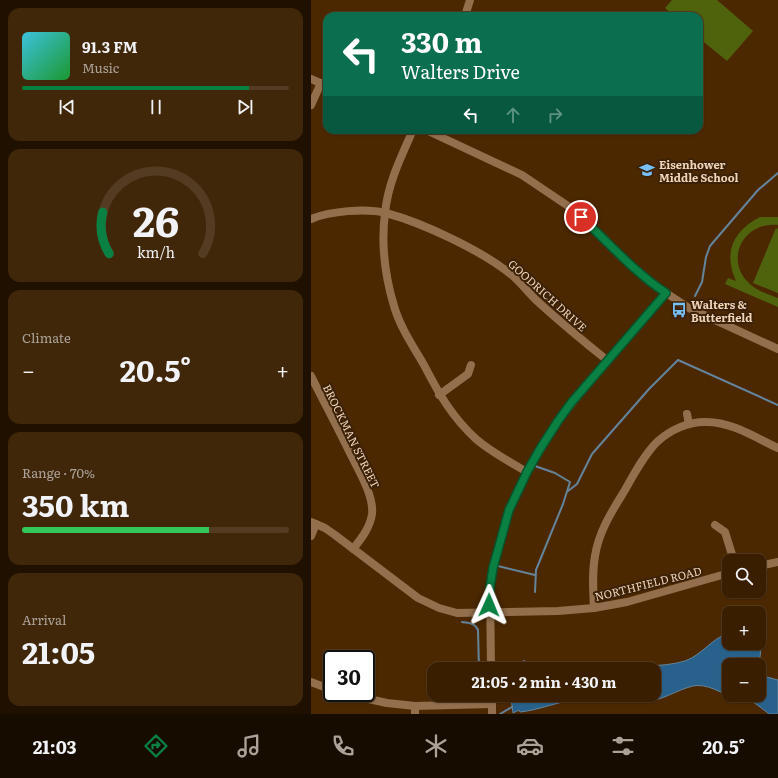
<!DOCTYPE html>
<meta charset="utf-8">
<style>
:root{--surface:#391e00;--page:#40270a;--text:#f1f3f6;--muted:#aba299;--line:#533c22;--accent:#0b8043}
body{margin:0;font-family:Literata,serif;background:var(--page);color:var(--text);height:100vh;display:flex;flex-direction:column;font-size:15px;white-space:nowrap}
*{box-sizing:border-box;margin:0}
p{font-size:13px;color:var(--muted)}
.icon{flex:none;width:22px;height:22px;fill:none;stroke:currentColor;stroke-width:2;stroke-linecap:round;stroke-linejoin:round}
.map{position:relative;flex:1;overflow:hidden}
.sheet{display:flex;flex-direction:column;gap:8px;padding:8px;background:#1f1000;width:311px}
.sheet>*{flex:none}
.top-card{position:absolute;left:12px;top:12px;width:380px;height:122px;border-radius:12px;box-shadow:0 1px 3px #0004,0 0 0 1px var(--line);background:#0b6e4f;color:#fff;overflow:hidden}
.controls{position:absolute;left:411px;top:554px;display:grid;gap:8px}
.controls a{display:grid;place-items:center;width:44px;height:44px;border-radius:8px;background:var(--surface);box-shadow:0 1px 3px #0004,0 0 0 1px var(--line);font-size:20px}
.speed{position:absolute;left:12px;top:650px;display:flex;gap:8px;font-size:20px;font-weight:700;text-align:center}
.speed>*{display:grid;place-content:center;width:52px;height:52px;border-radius:50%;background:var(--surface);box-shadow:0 1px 3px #0004,0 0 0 1px var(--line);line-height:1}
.speed .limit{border:2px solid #111;border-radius:6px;background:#fff;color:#111}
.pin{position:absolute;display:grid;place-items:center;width:34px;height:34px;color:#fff;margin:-17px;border:2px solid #fff;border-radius:50%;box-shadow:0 1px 4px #0007}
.me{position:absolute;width:44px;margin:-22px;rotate:1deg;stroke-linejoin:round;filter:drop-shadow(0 0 3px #0008)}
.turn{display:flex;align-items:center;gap:14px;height:84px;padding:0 12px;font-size:18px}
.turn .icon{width:52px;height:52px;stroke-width:2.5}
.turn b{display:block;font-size:28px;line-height:34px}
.lanes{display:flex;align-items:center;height:38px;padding:0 12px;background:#0003;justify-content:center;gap:20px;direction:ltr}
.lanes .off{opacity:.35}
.big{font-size:30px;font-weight:700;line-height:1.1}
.sheet .card{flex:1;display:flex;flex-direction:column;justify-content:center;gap:6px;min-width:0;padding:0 14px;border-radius:12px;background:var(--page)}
.sheet .dial{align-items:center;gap:0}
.dial svg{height:104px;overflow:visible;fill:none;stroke:var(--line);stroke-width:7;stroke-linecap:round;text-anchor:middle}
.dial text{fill:var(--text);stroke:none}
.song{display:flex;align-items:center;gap:12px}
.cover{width:48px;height:48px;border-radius:6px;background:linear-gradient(135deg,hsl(190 70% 55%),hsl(130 70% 35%))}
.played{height:4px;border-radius:2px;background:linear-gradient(90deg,var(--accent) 85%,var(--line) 85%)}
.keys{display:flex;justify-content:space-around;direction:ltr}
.heat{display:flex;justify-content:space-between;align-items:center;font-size:22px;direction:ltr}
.charge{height:6px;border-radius:3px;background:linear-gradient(90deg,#34c759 70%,var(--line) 0)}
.trip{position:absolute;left:116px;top:662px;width:234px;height:40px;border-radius:12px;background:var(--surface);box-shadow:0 1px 3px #0004,0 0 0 1px var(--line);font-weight:700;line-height:40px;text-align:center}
.tabs{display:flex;height:64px;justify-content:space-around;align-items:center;background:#170c00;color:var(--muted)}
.tabs .icon{width:28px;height:28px}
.tabs .current{color:var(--accent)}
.tabs b{font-size:18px;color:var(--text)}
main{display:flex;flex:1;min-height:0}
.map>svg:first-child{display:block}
.green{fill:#4e630c}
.water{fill:#28628c;stroke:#64849a}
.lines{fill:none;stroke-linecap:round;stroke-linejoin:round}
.stream{stroke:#64849a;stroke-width:2}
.street{stroke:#946f4d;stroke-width:8}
.route-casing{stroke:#07532c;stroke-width:10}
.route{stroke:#0b8043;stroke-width:7}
.labels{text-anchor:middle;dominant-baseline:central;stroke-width:4;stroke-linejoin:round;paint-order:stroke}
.poi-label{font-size:11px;font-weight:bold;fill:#f0d3bb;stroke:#3b2207;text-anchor:start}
.street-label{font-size:11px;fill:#f0d3bb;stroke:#3b2207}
</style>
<main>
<section class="sheet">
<div class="card">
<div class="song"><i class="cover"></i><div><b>91.3 FM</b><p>Music</p></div></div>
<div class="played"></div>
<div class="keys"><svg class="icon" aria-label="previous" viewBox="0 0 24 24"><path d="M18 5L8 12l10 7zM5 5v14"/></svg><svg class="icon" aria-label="pause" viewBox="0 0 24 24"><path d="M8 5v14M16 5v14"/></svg><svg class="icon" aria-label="next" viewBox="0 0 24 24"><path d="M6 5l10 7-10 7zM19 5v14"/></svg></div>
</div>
<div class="card dial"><svg viewBox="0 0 100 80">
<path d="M14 69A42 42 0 1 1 86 69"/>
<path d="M14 69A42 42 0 0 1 9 37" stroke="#0b8043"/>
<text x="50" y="56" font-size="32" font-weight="700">26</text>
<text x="50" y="72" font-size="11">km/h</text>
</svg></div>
<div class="card"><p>Climate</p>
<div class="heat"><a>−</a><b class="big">20.5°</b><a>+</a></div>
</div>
<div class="card"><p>Range · 70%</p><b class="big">350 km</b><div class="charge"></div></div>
<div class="card"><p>Arrival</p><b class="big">21:05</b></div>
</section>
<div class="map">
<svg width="467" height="714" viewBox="0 0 467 714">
<rect width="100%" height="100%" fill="#4c2800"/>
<!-- green -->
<g class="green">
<polygon points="361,0 406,0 442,31 416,61 388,38 388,16 363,16 354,8"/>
<path d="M 449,217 L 467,217 L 467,225 C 436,221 414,255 435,280 C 443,290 456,294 467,298 L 467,307 L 414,284 L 417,278 L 425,281 C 412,252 422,231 449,217 Z"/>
<polygon points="465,228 467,229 467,293 442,283"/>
</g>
<!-- water -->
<path class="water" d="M 418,633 L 418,643 L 448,643 L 448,642 L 450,649 L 448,665 L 418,665 L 418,695 L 448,695 L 448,675 L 467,680 L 467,714 L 458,714 C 453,710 441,700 435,699 C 431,698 427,699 423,698 C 410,693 396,683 382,686 C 365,690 351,701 333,702 C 312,704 290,696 268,699 C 248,701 229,710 209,712 L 208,710 L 202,713 L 200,698 L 203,695 L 343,695 L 343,669 L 293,669 C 318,665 351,668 374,661 C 391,655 401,638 418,633 Z"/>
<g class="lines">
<!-- stream -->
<g class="stream">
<polyline points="384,296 391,282 395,257 399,246 447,190 467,173"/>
<polyline points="257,491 266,484 281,454 338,389 367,360 467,405"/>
<polyline points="187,566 224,575"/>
<polyline points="224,592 225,570 252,504 259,482 244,473 224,466"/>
<path d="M 151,622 C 158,623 164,623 167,630 L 168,669"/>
<polyline points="213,661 216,669"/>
<polyline points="189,714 201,707"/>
</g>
<!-- street -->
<g class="street">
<polyline points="154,16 159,0"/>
<polyline points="0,79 16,86"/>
<polyline points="0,105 10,83"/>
<path d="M 102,130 C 90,157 77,183 74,213 C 70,244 74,276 83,306 C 89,327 102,346 113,365 C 128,394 141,417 165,439 C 180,452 199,462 216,472"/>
<polyline points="115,130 211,175 260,208 294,239 310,257 349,289 378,308 467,349"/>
<path d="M 0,219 C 19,211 55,208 75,213 C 112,223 172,251 202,276 C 210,283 217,292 225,300 C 248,321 272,341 297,361"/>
<path d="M 0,376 C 13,402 27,428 40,455 C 48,471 63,496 61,514 C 59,528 50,539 42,549"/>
<polyline points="128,395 157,374 160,365"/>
<polyline points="376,414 378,424"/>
<polyline points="0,522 14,528 24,535 107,598 128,608 146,613 247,611 283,608 316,602 418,573"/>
<polyline points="404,525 414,532 423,561"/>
<polyline points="0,536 5,524"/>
<polyline points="448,566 467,562"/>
<path d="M 283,608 C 282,590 281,573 284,556 C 288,531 301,511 314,490 C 323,474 333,455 346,442 C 359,430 378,421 396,422 C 421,422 445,438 467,448"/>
<polyline points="180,669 179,587 182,566 198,510 216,472 247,421 266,397 355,293"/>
<polyline points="0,682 21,690"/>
<polyline points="30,693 76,703 104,706 181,704"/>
<polyline points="181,695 181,714"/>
<polyline points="104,714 104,706"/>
</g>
</g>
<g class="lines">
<!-- route casing -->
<g class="route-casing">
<path id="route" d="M 178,605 L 179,587 L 182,568 L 198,510 L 216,472 L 229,449 L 247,421 L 260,403 L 355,293 C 323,272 298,243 270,217"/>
</g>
<!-- route -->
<use href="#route" class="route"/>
</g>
<!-- icons -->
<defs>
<g id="school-bare" transform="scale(1.2)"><path d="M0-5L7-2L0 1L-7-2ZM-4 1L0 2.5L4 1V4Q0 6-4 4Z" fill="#77bff7" stroke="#3b2207" stroke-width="2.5" paint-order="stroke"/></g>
<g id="bus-bare" transform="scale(1.2)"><path d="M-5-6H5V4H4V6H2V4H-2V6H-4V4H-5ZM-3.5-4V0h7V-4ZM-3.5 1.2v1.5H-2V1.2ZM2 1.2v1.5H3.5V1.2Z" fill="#77bff7" stroke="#3b2207" stroke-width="2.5" paint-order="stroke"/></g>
</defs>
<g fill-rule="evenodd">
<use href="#school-bare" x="336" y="170"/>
<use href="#bus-bare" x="368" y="310"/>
</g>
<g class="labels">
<!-- poi labels -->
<g class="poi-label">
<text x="348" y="164">Eisenhower<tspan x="348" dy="13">Middle School</tspan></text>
<text x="380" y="304">Walters &amp;<tspan x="380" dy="13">Butterfield</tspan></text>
</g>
<!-- street labels -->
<g class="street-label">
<text transform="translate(237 295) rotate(42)">GOODRICH DRIVE</text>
<text transform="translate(41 436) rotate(64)">BROCKMAN STREET</text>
<text transform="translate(337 583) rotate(-14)">NORTHFIELD ROAD</text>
</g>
</g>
</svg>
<div class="controls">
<a><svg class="icon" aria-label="search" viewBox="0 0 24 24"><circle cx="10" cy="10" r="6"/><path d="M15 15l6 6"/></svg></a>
<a>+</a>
<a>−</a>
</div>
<div class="speed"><div class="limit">30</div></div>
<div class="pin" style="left:270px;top:217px;background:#d93025"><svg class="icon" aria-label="arrive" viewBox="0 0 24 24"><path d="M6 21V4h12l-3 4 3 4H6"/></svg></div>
<svg class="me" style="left:178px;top:605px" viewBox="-20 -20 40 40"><path d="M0-17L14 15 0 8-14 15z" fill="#0b8043" stroke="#fff" stroke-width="4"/></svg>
<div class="trip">21:05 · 2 min · 430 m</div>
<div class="top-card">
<div class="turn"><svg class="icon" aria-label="left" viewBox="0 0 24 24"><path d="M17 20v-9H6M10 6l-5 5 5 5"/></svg><div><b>330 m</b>Walters Drive</div></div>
<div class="lanes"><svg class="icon" aria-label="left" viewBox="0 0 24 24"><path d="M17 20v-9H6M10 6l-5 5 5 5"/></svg><svg class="icon off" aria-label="ahead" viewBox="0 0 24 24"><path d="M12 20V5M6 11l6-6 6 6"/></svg><svg class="icon off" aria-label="right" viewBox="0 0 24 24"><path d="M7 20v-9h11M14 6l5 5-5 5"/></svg></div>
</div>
</div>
</main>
<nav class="tabs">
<b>21:03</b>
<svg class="icon current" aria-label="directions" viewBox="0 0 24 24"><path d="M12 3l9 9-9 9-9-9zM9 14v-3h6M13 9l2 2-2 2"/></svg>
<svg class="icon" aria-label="music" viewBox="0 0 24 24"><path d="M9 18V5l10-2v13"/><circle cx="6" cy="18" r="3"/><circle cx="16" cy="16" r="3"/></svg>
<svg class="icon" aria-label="phone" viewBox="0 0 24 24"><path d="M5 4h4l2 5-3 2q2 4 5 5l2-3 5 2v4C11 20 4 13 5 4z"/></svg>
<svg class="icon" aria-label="climate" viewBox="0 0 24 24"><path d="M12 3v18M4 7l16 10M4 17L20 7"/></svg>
<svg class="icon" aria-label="car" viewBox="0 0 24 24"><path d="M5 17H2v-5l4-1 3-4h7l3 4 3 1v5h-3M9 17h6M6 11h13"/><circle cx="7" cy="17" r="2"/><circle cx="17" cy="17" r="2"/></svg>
<svg class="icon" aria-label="filters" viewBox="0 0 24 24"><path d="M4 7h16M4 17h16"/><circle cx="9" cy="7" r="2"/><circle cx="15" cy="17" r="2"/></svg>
<b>20.5°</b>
</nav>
